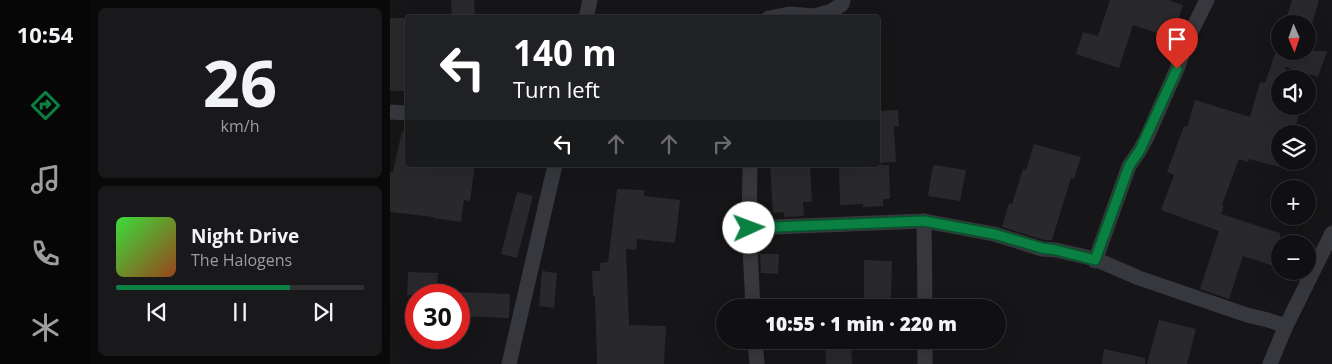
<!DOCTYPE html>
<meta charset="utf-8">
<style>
:root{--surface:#101012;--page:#19191b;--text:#f1f3f6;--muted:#9c9d9f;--line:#303032;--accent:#0b8043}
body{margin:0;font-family:"Open Sans",sans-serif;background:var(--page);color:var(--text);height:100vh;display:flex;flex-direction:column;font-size:19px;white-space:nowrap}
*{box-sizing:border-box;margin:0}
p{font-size:16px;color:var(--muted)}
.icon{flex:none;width:28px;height:28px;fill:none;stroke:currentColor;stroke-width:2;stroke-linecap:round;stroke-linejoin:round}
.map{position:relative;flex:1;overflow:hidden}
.sheet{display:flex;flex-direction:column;gap:8px;padding:8px;background:#09090a;width:300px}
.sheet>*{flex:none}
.guide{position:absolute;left:15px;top:15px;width:475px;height:152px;border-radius:5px;box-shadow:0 5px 20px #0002,0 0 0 1px var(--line);background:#202124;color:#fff;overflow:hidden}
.needle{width:32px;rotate:178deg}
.fabs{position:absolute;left:881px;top:15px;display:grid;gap:10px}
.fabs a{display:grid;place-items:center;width:45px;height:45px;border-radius:50%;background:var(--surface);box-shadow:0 5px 20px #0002,0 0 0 1px var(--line);font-size:25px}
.speed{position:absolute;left:15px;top:284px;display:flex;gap:10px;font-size:25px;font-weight:700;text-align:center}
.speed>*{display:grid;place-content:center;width:65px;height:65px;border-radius:50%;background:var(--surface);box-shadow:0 5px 20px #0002,0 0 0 1px var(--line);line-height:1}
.speed .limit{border:8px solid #d22;background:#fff;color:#111}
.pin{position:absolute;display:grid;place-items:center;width:42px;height:42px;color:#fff;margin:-51px -21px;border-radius:50% 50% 50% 0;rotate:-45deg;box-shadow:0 0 5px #0007}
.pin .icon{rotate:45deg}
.me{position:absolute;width:55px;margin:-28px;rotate:88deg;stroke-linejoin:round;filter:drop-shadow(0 0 4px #0008)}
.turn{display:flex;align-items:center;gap:18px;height:105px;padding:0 25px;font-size:22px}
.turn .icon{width:65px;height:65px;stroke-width:2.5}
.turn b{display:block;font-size:35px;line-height:42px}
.lanes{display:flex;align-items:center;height:48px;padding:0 25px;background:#0003;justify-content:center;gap:25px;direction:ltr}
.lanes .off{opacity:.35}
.sheet .card{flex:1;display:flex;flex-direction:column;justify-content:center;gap:8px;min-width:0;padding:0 18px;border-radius:8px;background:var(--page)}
.sheet .dial{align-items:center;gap:0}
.dial b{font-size:65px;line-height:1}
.song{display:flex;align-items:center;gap:15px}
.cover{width:60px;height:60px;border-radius:8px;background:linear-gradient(135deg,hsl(120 70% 55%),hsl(20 70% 35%))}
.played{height:5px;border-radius:2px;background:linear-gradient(90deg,var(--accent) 70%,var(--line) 70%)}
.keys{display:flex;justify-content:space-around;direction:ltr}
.trip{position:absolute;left:326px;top:299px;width:290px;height:50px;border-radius:25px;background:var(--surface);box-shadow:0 5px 20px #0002,0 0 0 1px var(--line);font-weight:800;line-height:50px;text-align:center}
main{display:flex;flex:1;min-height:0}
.tab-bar{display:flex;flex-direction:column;width:90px;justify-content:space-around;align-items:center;background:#060607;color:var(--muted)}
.tab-bar .icon{width:35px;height:35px}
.tab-bar .current{color:var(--accent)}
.tab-bar b{font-size:22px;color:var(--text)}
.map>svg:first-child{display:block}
.building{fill:#29292c}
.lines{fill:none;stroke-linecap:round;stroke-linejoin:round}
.street{stroke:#37383d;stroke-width:15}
.route-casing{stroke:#07532c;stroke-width:12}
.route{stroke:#0b8043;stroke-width:9}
</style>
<main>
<nav class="tab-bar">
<b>10:54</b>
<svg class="icon current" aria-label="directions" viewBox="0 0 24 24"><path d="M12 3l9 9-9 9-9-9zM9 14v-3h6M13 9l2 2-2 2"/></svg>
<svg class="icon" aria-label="music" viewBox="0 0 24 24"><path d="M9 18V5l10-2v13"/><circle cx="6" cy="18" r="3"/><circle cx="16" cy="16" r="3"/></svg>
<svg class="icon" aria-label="phone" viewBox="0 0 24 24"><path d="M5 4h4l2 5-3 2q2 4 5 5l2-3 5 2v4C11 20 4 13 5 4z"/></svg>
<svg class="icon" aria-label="climate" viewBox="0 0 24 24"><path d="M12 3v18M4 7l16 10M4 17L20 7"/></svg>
</nav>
<section class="sheet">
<div class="card dial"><b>26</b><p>km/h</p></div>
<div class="card">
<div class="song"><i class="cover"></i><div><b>Night Drive</b><p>The Halogens</p></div></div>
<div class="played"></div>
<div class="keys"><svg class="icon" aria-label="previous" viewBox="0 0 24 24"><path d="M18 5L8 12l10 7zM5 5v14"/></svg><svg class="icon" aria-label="pause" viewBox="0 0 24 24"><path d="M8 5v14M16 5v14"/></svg><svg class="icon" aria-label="next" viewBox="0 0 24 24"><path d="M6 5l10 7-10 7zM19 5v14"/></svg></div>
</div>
</section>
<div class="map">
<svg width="942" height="364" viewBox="0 0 942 364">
<rect width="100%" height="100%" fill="#161618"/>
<!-- building -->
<g class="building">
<polygon points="61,0 84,0 85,18 62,18"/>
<polygon points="720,0 778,0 793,5 782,38 743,25 729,68 686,54 693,32 708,36"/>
<polygon points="902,0 929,0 922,24 895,24"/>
<rect x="0" y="18" width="18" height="73"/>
<polygon points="886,51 937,51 928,77 896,67 892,79 890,79 890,86 884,106 912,106 903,134 890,134 890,167 859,159 858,162 849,159 832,205 834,205 831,214 890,233 890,268 853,256 839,299 810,289 829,231 771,210 784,175 777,172 794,126 797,127 805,100 860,117 870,82 875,83"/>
<polygon points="508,110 509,126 504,127 506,162 488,163 488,111"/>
<polygon points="12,131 18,132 18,165 85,165 80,201 74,200 71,222 44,218 44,217 0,212 0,172 3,172"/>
<polygon points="644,144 691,157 684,179 681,178 662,240 654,240 612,227 619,203 622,204 633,169 636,170"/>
<polygon points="380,165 420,165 422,202 413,202 414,216 394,217 394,212 383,213"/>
<polygon points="449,165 499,165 500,199 493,199 493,206 473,207 473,204 450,205"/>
<polygon points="543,165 576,170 570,201 538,196"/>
<polygon points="227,189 254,190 254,196 290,200 285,243 247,239 246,250 236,249 239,325 276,326 274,364 207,364 205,296 203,296 202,271 210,271 210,263 218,262"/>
<polygon points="127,192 143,196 127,258 111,254"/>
<polygon points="370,254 389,254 388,274 371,273"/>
<polygon points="474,260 502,261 501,299 474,299"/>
<polygon points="152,271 167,273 164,308 149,306"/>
<polygon points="18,272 48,273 46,295 17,295"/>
<polygon points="69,292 120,294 119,318 69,316"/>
<polygon points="769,320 806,329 797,364 757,364"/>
<polygon points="435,340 461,340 462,364 436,364"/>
<polygon points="714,349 755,358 755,364 712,364"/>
</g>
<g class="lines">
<!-- street -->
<g class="street">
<polyline points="196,18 200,0"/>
<polyline points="379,18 399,14 425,16 442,11 452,4 453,0"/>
<polyline points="0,112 18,113"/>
<polyline points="360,165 359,228 363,308"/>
<polyline points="534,221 535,308"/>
<polyline points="359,228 534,221 604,234 652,249 666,250 705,259 749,278 857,315 878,320 890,324 895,328"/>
<polyline points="705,261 739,166 750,150 756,139 787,69 798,38 817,0"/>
<polyline points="365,340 367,364"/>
<polyline points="535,340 535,364"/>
<polyline points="119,364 165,165"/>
<polyline points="880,364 895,328 942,233"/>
</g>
</g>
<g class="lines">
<!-- route casing -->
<g class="route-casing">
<polyline id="route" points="359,228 534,221 604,234 652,248 666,250 705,260 739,166 750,150 787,69"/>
</g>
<!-- route -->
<use href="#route" class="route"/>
</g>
</svg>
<div class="fabs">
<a><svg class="needle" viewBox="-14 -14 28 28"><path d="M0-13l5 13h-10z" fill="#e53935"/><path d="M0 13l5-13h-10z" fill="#9c9d9f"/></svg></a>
<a><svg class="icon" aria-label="sound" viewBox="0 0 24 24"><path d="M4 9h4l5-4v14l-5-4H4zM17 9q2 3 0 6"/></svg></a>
<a><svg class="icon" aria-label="layers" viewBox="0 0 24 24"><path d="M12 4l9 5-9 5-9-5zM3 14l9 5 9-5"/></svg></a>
<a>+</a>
<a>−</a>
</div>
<div class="speed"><div class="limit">30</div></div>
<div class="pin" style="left:787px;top:69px;background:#d93025"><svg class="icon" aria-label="arrive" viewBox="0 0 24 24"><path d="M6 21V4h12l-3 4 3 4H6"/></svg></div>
<svg class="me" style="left:359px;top:228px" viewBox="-20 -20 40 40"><circle r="19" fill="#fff"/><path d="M0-13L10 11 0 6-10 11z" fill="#0b8043"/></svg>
<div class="trip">10:55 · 1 min · 220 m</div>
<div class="guide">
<div class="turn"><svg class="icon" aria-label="left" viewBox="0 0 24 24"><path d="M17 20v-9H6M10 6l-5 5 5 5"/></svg><div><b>140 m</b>Turn left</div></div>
<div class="lanes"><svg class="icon" aria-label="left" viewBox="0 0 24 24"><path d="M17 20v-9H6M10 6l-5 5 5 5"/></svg><svg class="icon off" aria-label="ahead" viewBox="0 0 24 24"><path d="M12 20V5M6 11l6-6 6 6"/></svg><svg class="icon off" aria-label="ahead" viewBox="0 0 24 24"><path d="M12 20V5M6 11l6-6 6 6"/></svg><svg class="icon off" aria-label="right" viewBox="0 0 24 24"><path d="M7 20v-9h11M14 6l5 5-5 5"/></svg></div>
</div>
</div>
</main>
